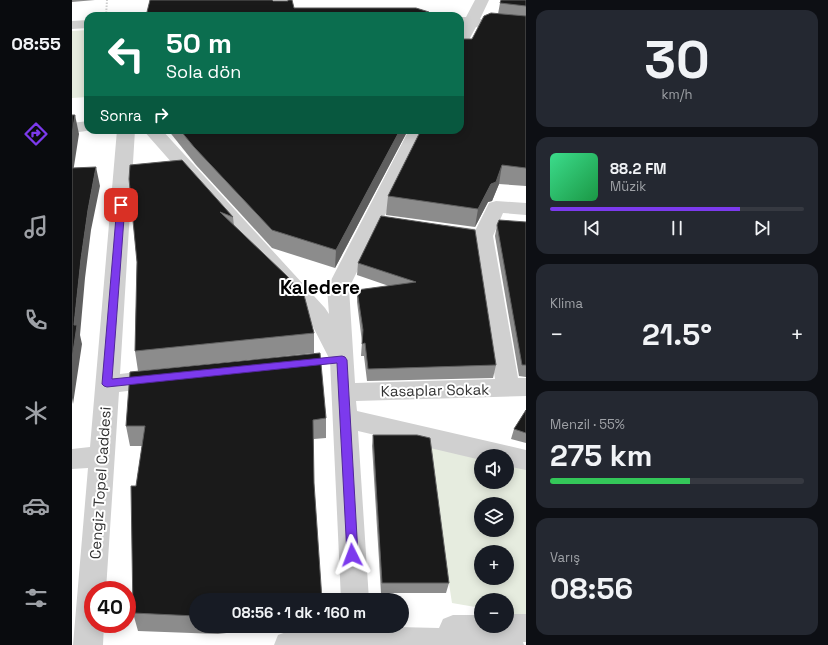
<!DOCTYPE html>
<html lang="tr">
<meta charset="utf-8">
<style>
:root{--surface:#171b24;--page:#242831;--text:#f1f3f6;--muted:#9ea1a6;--line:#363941;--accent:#7c3aed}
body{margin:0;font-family:"Space Grotesk",sans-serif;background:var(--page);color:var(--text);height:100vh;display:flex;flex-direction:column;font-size:15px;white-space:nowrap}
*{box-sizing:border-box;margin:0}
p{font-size:13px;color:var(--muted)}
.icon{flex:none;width:22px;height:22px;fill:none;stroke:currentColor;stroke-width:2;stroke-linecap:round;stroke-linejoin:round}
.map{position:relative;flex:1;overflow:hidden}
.drawer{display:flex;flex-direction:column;gap:10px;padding:10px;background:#0d0f14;width:302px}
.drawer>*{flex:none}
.hud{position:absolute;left:12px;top:12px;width:380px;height:122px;border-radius:12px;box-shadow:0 2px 10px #0003;background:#0b6e4f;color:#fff;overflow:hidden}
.fabs{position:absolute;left:402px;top:449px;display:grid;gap:8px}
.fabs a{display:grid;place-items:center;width:40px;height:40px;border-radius:50%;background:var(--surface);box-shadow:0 2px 10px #0003;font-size:20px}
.speed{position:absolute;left:12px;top:581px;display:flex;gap:8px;font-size:20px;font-weight:700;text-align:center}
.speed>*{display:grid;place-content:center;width:52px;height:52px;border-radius:50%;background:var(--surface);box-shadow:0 2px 10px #0003;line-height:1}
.speed .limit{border:6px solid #d22;background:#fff;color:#111}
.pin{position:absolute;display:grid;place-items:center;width:34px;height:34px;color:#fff;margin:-17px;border-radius:8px;box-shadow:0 2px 6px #0006}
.me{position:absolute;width:44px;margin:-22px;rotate:357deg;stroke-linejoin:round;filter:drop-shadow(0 0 3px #0008)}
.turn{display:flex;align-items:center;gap:14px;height:84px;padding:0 16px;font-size:18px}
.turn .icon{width:52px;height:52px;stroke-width:2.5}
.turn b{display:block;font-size:28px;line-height:34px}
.then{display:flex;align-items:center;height:38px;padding:0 16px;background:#0003;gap:8px;font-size:15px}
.big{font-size:30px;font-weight:700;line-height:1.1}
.drawer .card{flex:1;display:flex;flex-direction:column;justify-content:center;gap:6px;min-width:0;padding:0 14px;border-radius:12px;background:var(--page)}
.drawer .dial{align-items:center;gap:0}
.dial b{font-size:52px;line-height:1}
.song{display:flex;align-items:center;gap:12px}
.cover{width:48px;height:48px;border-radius:6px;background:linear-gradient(135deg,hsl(150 70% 55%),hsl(140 70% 35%))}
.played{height:4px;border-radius:2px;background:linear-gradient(90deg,var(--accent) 75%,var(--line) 75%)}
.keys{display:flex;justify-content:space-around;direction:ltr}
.heat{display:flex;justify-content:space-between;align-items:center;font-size:22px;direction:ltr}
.charge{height:6px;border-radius:3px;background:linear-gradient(90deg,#34c759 55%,var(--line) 0)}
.trip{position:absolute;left:117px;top:593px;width:220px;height:40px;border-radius:20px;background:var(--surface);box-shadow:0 2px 10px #0003;font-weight:700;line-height:40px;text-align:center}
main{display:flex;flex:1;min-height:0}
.tabs{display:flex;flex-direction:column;width:72px;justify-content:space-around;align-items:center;background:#090b0e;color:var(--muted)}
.tabs .icon{width:28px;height:28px}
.tabs .on{color:var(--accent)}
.tabs b{font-size:18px;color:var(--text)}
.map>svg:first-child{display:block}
.green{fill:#e6ecdf;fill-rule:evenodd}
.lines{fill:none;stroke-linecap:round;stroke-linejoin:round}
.path{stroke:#cdcdcd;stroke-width:2;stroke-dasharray:1.5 1.5;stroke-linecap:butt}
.minor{fill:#d0d0d0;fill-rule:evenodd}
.wall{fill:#8c8c8c}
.shaded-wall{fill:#5f5f5f}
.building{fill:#1a1a1a;stroke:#5f5f5f}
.route{fill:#7c3aed;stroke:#51269a}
.labels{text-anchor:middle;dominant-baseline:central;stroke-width:4;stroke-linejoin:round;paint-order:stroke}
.street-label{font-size:15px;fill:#333;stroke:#fff}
.district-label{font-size:19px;font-weight:bold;fill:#000;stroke:#fff}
</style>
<main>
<nav class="tabs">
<b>08:55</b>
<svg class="icon on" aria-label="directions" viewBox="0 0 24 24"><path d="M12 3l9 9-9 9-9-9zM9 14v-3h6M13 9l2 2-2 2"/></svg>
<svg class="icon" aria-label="music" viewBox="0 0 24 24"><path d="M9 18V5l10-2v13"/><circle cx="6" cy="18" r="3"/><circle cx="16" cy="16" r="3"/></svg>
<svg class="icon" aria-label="phone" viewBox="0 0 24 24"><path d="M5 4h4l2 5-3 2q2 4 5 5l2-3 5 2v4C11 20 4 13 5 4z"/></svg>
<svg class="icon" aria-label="climate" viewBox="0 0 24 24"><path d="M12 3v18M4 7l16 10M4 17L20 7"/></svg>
<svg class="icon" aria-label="car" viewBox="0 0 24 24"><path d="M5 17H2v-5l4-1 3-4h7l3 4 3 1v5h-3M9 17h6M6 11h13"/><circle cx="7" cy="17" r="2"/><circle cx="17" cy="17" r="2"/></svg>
<svg class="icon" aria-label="filters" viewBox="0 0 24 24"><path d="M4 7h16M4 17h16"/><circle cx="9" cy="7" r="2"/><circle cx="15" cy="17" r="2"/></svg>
</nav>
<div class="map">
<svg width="454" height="645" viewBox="0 0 454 645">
<rect width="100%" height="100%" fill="#fff"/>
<!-- green -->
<g class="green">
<polygon points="16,30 16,97 0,98 0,31"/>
<path d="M 356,446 L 409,459 L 409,482 L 435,482 L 435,464 L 454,468 L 454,618 L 435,613 L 435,600 L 409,600 L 409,608 L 380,603 ZM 409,504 L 435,504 L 435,530 L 409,530 ZM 409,552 L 435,552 L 435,578 L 409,578 Z"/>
</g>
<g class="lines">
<!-- path -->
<polyline class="path" points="34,16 35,0"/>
<!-- minor -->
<g class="minor">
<polygon points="403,0 417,0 408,19 454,24 454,32 404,27 393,47 388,49 388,29 390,26 388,25 388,17 394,17"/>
<polygon points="16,20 16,28 0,29 0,21"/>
<polygon points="16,121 16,130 21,130 0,133 0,123"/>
<polygon points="45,130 63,130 48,374 88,369 96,372 100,378 96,384 88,387 47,392 34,590 21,590 21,624 32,624 31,645 1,645 16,468 0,469 0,449 18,447"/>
<polygon points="71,130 90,130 253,308 257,314 255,288 337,130 355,130 277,288 283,383 423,379 402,241 366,235 363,231 366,227 373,225 404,229 417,203 424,201 454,203 454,215 431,213 421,236 446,378 454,378 454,396 284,401 285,411 454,450 454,470 435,466 435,456 409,456 409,460 286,431 297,600 269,600 258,360 236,317"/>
<polygon points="435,614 454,614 454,642 451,642 452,645 202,645 206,635 217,631 283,626 367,628 371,619 381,615 409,615 409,626 435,626"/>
</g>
</g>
<!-- wall -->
<g class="wall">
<polygon points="0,0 23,0 0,2"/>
<polygon points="454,0 454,186 427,184 420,201 416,202 403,227 314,215 316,196 400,39 426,14 428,3"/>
<polygon points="96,130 336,130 263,268 200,248 124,165"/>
<polygon points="57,179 161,217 162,226 242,333 242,353 66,371 63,351 65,262"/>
<polygon points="309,216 424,365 421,378 295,381 292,356 289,356 290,342 285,302 285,290 317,286 285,275 286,263"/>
<polygon points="454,222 454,377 447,376 423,236 425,225"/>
<polygon points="454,410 454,443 439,439 442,429"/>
<polygon points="254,418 254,438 242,439 124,600 124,626 215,626 146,634 66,631 61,613 64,486 70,446 58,446 54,426"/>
<polygon points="301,435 377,583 374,593 309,593 300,446"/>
</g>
<!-- shaded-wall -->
<g class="shaded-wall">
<polygon points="3,115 7,134 0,179 0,135"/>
<polygon points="328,130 336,130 263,268 264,250"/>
<polygon points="430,165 427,184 420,201 416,202 403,227 406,209 419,184"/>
<polygon points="24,167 28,186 19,230 13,278 8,335 10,344 1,404 0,398 0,359 2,325 9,259 16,210"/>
</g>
<!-- building -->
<g class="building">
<polygon points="78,0 200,0 201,1 216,1 216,0 220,0 222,8 344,8 357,12 358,16 74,16"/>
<polygon points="429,0 454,0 454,6 428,3"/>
<polygon points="419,13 454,16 454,168 430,165 424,182 419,184 406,209 316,196 349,130 388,130 388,39 400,39 412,16"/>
<polygon points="0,115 3,115 0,135"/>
<polygon points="108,130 328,130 264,250 200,230 122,147"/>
<polygon points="110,160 161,217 148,212 215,276 232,295 242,333 63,351 65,262 57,179 58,165"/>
<polygon points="24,167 16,210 9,259 2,325 5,325 0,359 0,168"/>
<polygon points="309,216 403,230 424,365 296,369 293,343 290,344 291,330 285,290 344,282 286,263"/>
<polygon points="427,220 454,222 454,365 450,365 425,225"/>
<polygon points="248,353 254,418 241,420 242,483 250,600 124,600 124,616 61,613 59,486 64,486 73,426 54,426 58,372"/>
<polygon points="454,410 454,433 442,429"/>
<polygon points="301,435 345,435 358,438 377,583 310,583"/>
</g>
<!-- route -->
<polygon class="route" points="49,202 53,205 40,379 270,356 273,357 275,360 286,555 284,558 280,560 276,558 275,555 265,363 35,387 32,386 30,384 45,205"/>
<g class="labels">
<!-- street labels -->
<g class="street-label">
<text transform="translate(363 390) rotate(-1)">Kasaplar Sokak</text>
<text transform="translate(28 483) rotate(-86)">Cengiz Topel Caddesi</text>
</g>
<!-- district labels -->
<g class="district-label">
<text x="248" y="287">Kaledere</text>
</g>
</g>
</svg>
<div class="fabs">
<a><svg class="icon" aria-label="sound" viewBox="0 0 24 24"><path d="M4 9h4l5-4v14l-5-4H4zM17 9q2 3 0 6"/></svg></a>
<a><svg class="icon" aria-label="layers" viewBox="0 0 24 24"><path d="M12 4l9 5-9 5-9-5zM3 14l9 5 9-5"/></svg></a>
<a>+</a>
<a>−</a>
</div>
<div class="speed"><div class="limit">40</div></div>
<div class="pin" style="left:49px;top:205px;background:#d93025"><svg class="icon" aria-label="arrive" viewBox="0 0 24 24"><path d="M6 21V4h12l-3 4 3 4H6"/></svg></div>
<svg class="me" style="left:280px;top:555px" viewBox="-20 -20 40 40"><path d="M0-17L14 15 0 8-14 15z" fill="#7c3aed" stroke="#fff" stroke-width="4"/></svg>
<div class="trip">08:56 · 1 dk · 160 m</div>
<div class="hud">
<div class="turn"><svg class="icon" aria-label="left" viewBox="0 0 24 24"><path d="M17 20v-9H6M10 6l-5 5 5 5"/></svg><div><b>50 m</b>Sola dön</div></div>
<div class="then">Sonra<svg class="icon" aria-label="right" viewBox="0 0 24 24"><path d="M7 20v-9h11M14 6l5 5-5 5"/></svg></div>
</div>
</div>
<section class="drawer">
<div class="card dial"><b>30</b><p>km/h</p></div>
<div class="card">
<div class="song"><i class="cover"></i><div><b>88.2 FM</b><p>Müzik</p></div></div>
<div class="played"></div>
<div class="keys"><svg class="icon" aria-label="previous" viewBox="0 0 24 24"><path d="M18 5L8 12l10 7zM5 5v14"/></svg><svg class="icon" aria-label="pause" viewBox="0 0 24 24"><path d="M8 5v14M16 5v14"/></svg><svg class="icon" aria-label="next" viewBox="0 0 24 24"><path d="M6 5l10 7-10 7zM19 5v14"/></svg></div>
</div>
<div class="card"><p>Klima</p>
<div class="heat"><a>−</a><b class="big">21.5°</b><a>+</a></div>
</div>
<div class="card"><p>Menzil · 55%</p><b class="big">275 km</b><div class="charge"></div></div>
<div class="card"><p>Varış</p><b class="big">08:56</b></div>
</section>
</main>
